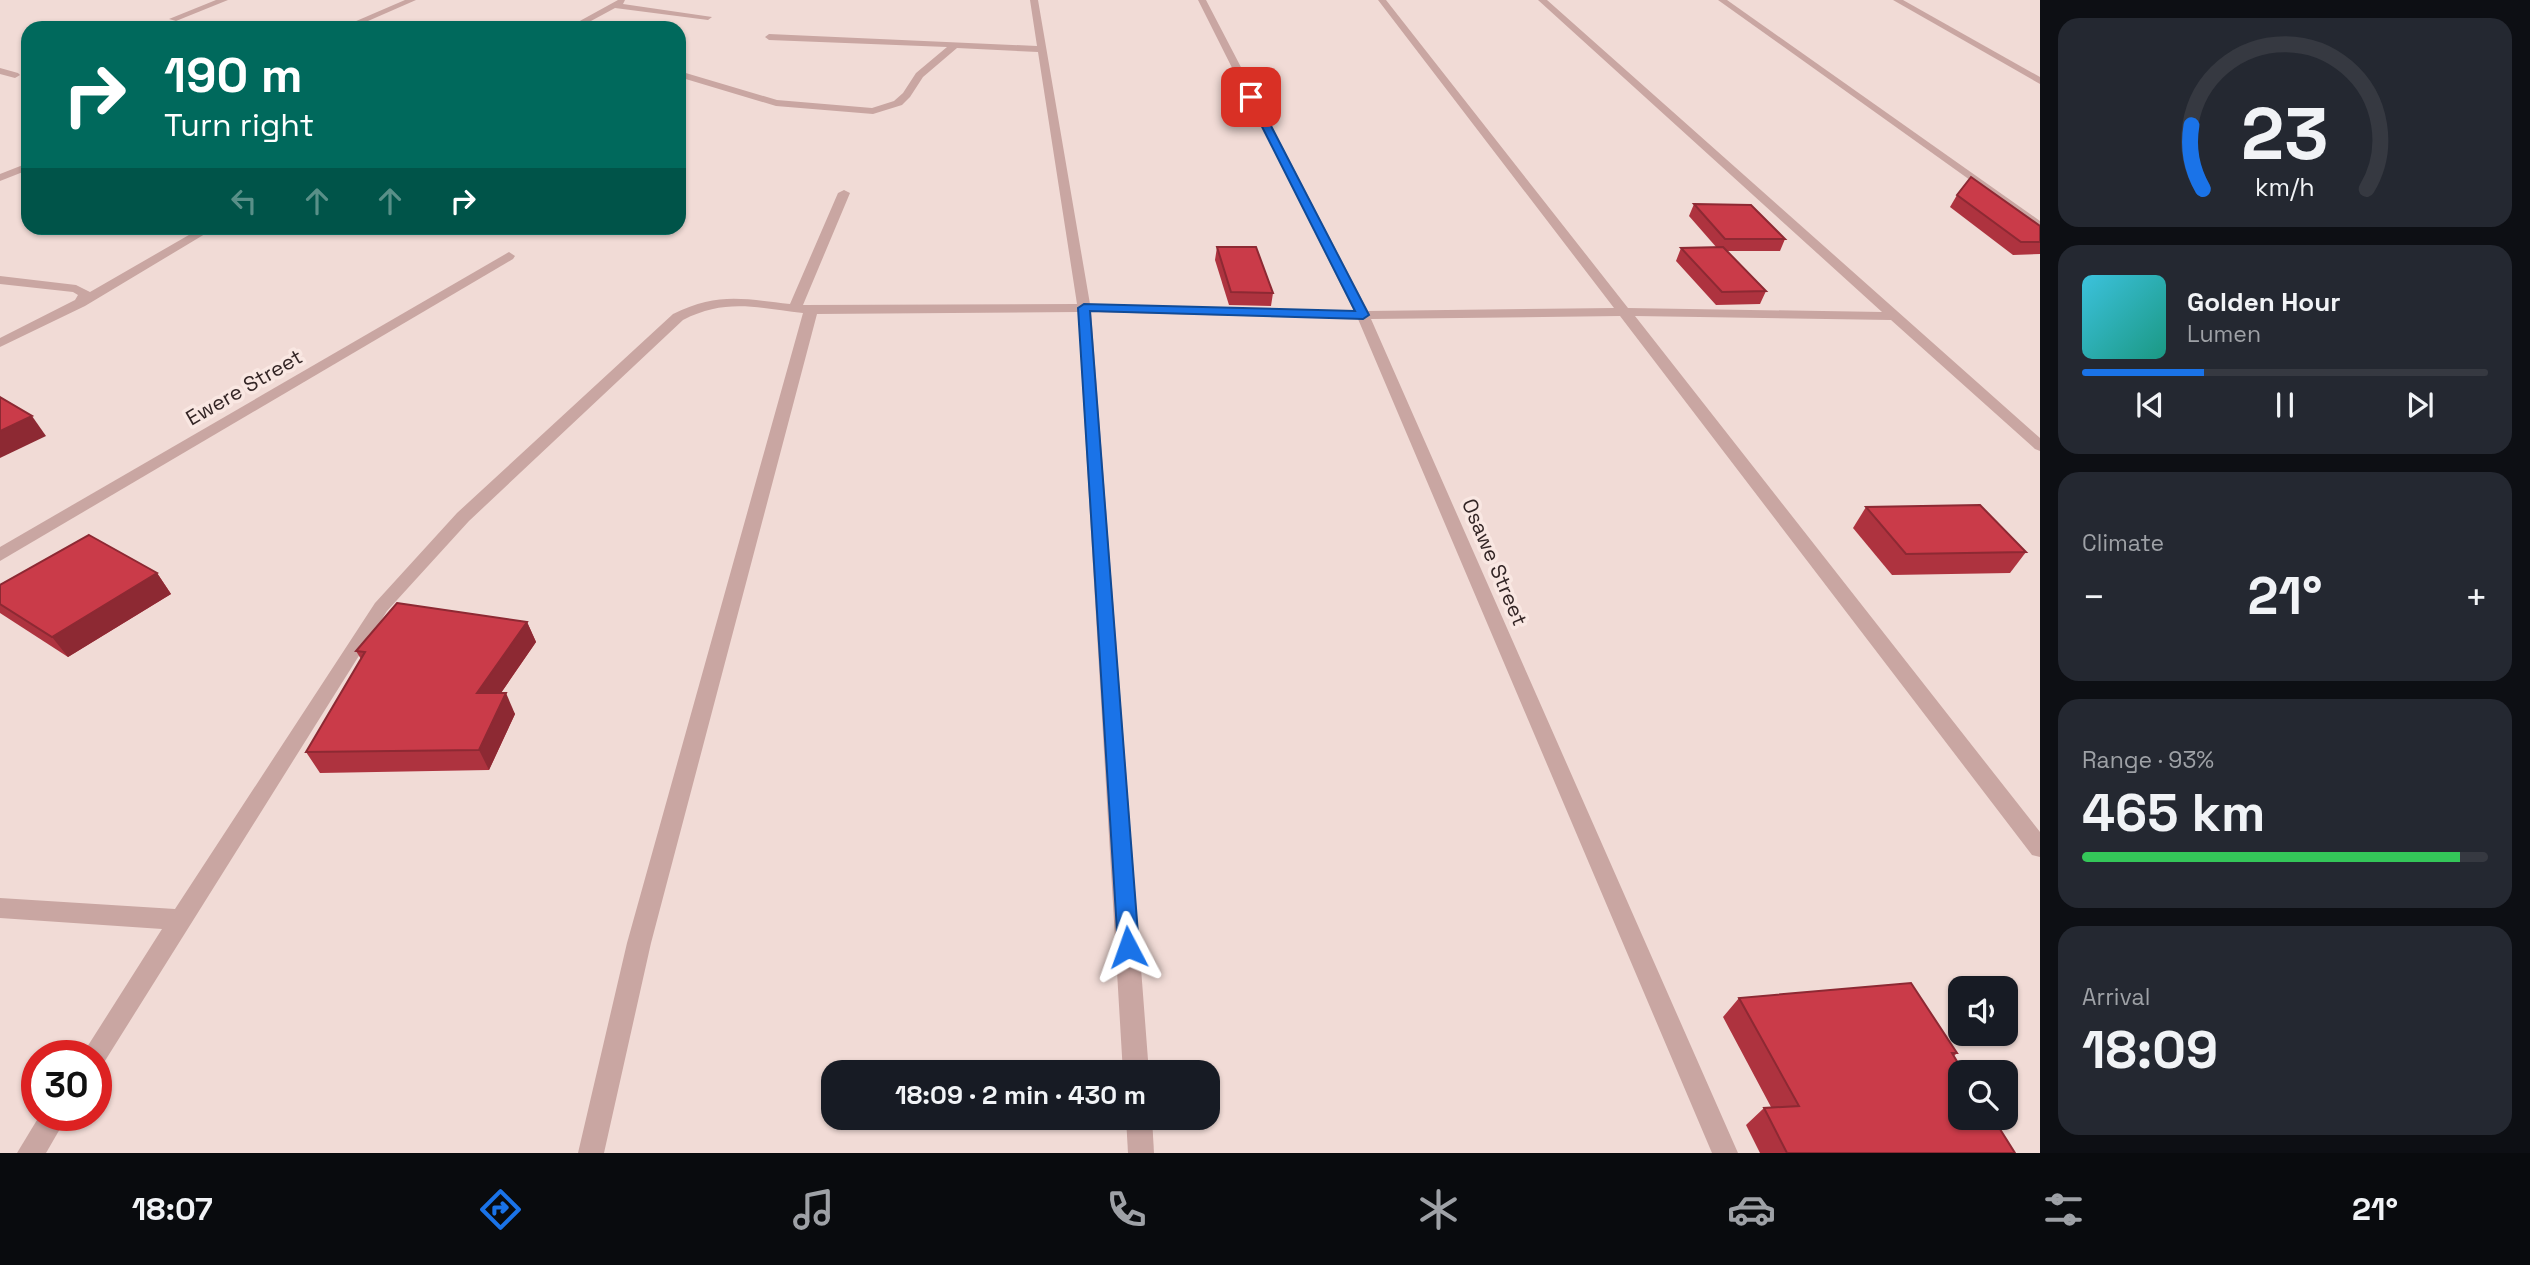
<!DOCTYPE html>
<meta charset="utf-8">
<style>
:root{--surface:#171b24;--page:#242831;--text:#f1f3f6;--muted:#9ea1a6;--line:#363941;--accent:#1a73e8}
body{margin:0;font-family:"Space Grotesk",sans-serif;background:var(--page);color:var(--text);height:100vh;display:flex;flex-direction:column;font-size:26px;white-space:nowrap}
*{box-sizing:border-box;margin:0}
p{font-size:23px;color:var(--muted)}
.icon{flex:none;width:38px;height:38px;fill:none;stroke:currentColor;stroke-width:2;stroke-linecap:round;stroke-linejoin:round}
.map{position:relative;flex:1;overflow:hidden}
.side{display:flex;flex-direction:column;gap:18px;padding:18px;background:#0d0f14;width:490px}
.side>*{flex:none}
.guide{position:absolute;left:21px;top:21px;width:665px;height:214px;border-radius:21px;box-shadow:0 2px 5px #0004;background:#00695c;color:#fff;overflow:hidden}
.controls{position:absolute;left:1948px;top:976px;display:grid;gap:14px}
.controls a{display:grid;place-items:center;width:70px;height:70px;border-radius:14px;background:var(--surface);box-shadow:0 2px 5px #0004;font-size:35px}
.speed{position:absolute;left:21px;top:1040px;display:flex;gap:14px;font-size:35px;font-weight:700;text-align:center}
.speed>*{display:grid;place-content:center;width:91px;height:91px;border-radius:50%;background:var(--surface);box-shadow:0 2px 5px #0004;line-height:1}
.speed .limit{border:10px solid #d22;background:#fff;color:#111}
.pin{position:absolute;display:grid;place-items:center;width:60px;height:60px;color:#fff;margin:-30px;border-radius:14px;box-shadow:0 4px 10px #0006}
.me{position:absolute;width:77px;margin:-38px;rotate:356deg;stroke-linejoin:round;filter:drop-shadow(0 0 5px #0008)}
.turn{display:flex;align-items:center;gap:24px;height:147px;padding:0 28px;font-size:32px}
.turn .icon{width:91px;height:91px;stroke-width:2.5}
.turn b{display:block;font-size:49px;line-height:60px}
.lanes{display:flex;align-items:center;height:66px;padding:0 28px;background:#0003;justify-content:center;gap:35px;direction:ltr}
.lanes .off{opacity:.35}
.big{font-size:52px;font-weight:700;line-height:1.1}
.side .tile{flex:1;display:flex;flex-direction:column;justify-content:center;gap:10px;min-width:0;padding:0 24px;border-radius:21px;background:var(--page)}
.side .dial{align-items:center;gap:0}
.dial svg{height:182px;overflow:visible;fill:none;stroke:var(--line);stroke-width:7;stroke-linecap:round;text-anchor:middle}
.dial text{fill:var(--text);stroke:none}
.song{display:flex;align-items:center;gap:21px}
.cover{width:84px;height:84px;border-radius:10px;background:linear-gradient(135deg,hsl(190 70% 55%),hsl(170 70% 35%))}
.played{height:7px;border-radius:4px;background:linear-gradient(90deg,var(--accent) 30%,var(--line) 30%)}
.keys{display:flex;justify-content:space-around;direction:ltr}
.heat{display:flex;justify-content:space-between;align-items:center;font-size:38px;direction:ltr}
.charge{height:10px;border-radius:5px;background:linear-gradient(90deg,#34c759 93%,var(--line) 0)}
.trip{position:absolute;left:821px;top:1060px;width:399px;height:70px;border-radius:21px;background:var(--surface);box-shadow:0 2px 5px #0004;font-weight:700;line-height:70px;text-align:center}
.tab-bar{display:flex;height:112px;justify-content:space-around;align-items:center;background:#090b0e;color:var(--muted)}
.tab-bar .icon{width:49px;height:49px}
.tab-bar .selected{color:var(--accent)}
.tab-bar b{font-size:32px;color:var(--text)}
main{display:flex;flex:1;min-height:0}
.map>svg:first-child{display:block}
.lines{fill:none;stroke-linecap:round;stroke-linejoin:round}
.minor{fill:#c9a6a2;fill-rule:evenodd}
.wall{fill:#ae333f}
.shaded-wall{fill:#8d2933}
.building{fill:#ca3b49;stroke:#8d2933;stroke-width:2}
.route{fill:#1a73e8;stroke:#114b97;stroke-width:2}
.labels{text-anchor:middle;dominant-baseline:central;stroke-width:7;stroke-linejoin:round;paint-order:stroke}
.street-label{font-size:21px;fill:#332525;stroke:#f9e7e2}
</style>
<main>
<div class="map">
<svg width="2040" height="1153" viewBox="0 0 2040 1153">
<rect width="100%" height="100%" fill="#f1dbd6"/>
<g class="lines">
<!-- minor -->
<g class="minor">
<polygon points="216,0 228,0 176,21 169,19"/>
<polygon points="405,0 416,0 352,28 340,28"/>
<polygon points="618,0 625,0 623,4 712,17 708,20 615,8 578,28 567,28"/>
<path d="M 1030,0 L 1038,0 L 1090,304 L 1354,311 L 1198,0 L 1206,0 L 1368,311 L 1614,308 L 1378,0 L 1386,0 L 1628,308 L 1882,312 L 1538,0 L 1547,0 L 2040,438 L 2040,451 L 2035,449 L 1891,320 L 1635,316 L 2040,832 L 2040,857 L 2032,855 L 1620,316 L 1371,319 L 1738,1153 L 1712,1153 L 1358,319 L 1091,312 L 1149,1073 L 1123,1073 L 1078,312 L 817,314 L 651,943 L 604,1153 L 578,1153 L 627,943 L 803,313 C 757,308 726,298 683,320 L 469,521 L 387,611 L 103,1064 L 96,1066 L 96,1055 L 82,1055 L 162,929 L 0,918 L 0,898 L 175,909 L 375,603 L 457,513 L 673,314 C 718,292 743,299 790,304 L 838,193 L 844,190 L 850,193 L 803,305 L 1077,304 L 1038,52 L 957,48 L 923,77 L 910,97 L 902,105 L 873,114 L 776,106 L 679,77 L 679,71 L 777,100 L 872,108 L 894,101 L 903,93 L 916,73 L 947,47 L 769,40 L 765,37 L 769,34 L 1037,46 Z"/>
<polygon points="1718,0 1727,0 2040,221 2040,230"/>
<polygon points="1893,0 1903,0 2040,77 2040,84"/>
<polygon points="0,68 18,73 20,75 15,78 0,74"/>
<polygon points="28,163 28,170 0,181 0,174"/>
<polygon points="201,228 215,228 85,306 0,347 0,338 75,300 78,295 73,292 0,284 0,276 76,285 90,292"/>
<polygon points="509,252 515,256 513,259 0,561 0,547"/>
<polygon points="40,1115 68,1115 46,1153 17,1153"/>
<polygon points="1126,1118 1152,1118 1154,1153 1128,1153"/>
</g>
</g>
<!-- wall -->
<g class="wall">
<polygon points="1957,195 2040,226 2040,254 2013,255 1950,207"/>
<polygon points="1694,204 1785,239 1780,251 1727,251 1766,291 1760,304 1716,305 1676,261 1681,248 1717,248 1689,216"/>
<polygon points="1217,247 1273,293 1271,306 1229,305 1215,260"/>
<polygon points="1866,507 2026,552 2010,573 1892,575 1853,528"/>
<polygon points="157,573 171,594 68,657 0,613 0,585"/>
<polygon points="527,622 536,642 501,693 515,714 489,770 320,773 306,752 361,659 356,651"/>
<polygon points="1739,998 1957,1053 1954,1056 2015,1153 1760,1153 1746,1125 1764,1108 1771,1107 1723,1017"/>
</g>
<!-- shaded-wall -->
<g class="shaded-wall">
<polygon points="32,416 46,436 0,458 0,431"/>
<polygon points="157,573 171,594 68,657 52,637"/>
<polygon points="527,622 536,642 487,713 477,693"/>
<polygon points="506,693 515,714 489,770 479,750"/>
</g>
<!-- building -->
<g class="building">
<polygon points="1971,177 2040,226 2040,242 2021,242 1957,195"/>
<polygon points="1694,204 1751,205 1785,239 1725,239"/>
<polygon points="1217,247 1256,247 1273,293 1231,292"/>
<polygon points="1723,247 1766,291 1722,292 1681,248"/>
<polygon points="0,397 32,416 0,431"/>
<polygon points="1980,505 2026,552 1906,554 1866,507"/>
<polygon points="89,535 157,573 52,637 0,604 0,585"/>
<polygon points="397,603 527,622 477,693 506,693 479,750 306,752 365,652 356,651"/>
<polygon points="1911,983 1957,1053 1952,1053 1964,1073 1960,1073 1960,1118 1993,1118 2015,1153 1787,1153 1764,1108 1799,1106 1739,998"/>
</g>
<!-- route -->
<polygon class="route" points="1251,94 1256,97 1369,315 1363,319 1090,311 1139,947 1136,954 1128,957 1121,954 1118,947 1078,308 1084,304 1355,311 1247,97"/>
<g class="labels">
<!-- street labels -->
<g class="street-label">
<text transform="translate(244 387) rotate(-30)">Ewere Street</text>
<text transform="translate(1495 562) rotate(67)">Osawe Street</text>
</g>
</g>
</svg>
<div class="controls">
<a><svg class="icon" aria-label="sound" viewBox="0 0 24 24"><path d="M4 9h4l5-4v14l-5-4H4zM17 9q2 3 0 6"/></svg></a>
<a><svg class="icon" aria-label="search" viewBox="0 0 24 24"><circle cx="10" cy="10" r="6"/><path d="M15 15l6 6"/></svg></a>
</div>
<div class="speed"><div class="limit">30</div></div>
<div class="pin" style="left:1251px;top:97px;background:#d93025"><svg class="icon" aria-label="arrive" viewBox="0 0 24 24"><path d="M6 21V4h12l-3 4 3 4H6"/></svg></div>
<svg class="me" style="left:1128px;top:947px" viewBox="-20 -20 40 40"><path d="M0-17L14 15 0 8-14 15z" fill="#1a73e8" stroke="#fff" stroke-width="4"/></svg>
<div class="trip">18:09 · 2 min · 430 m</div>
<div class="guide">
<div class="turn"><svg class="icon" aria-label="right" viewBox="0 0 24 24"><path d="M7 20v-9h11M14 6l5 5-5 5"/></svg><div><b>190 m</b>Turn right</div></div>
<div class="lanes"><svg class="icon off" aria-label="left" viewBox="0 0 24 24"><path d="M17 20v-9H6M10 6l-5 5 5 5"/></svg><svg class="icon off" aria-label="ahead" viewBox="0 0 24 24"><path d="M12 20V5M6 11l6-6 6 6"/></svg><svg class="icon off" aria-label="ahead" viewBox="0 0 24 24"><path d="M12 20V5M6 11l6-6 6 6"/></svg><svg class="icon" aria-label="right" viewBox="0 0 24 24"><path d="M7 20v-9h11M14 6l5 5-5 5"/></svg></div>
</div>
</div>
<section class="side">
<div class="tile dial"><svg viewBox="0 0 100 80">
<path d="M14 69A42 42 0 1 1 86 69"/>
<path d="M14 69A42 42 0 0 1 9 41" stroke="#1a73e8"/>
<text x="50" y="56" font-size="32" font-weight="700">23</text>
<text x="50" y="72" font-size="11">km/h</text>
</svg></div>
<div class="tile">
<div class="song"><i class="cover"></i><div><b>Golden Hour</b><p>Lumen</p></div></div>
<div class="played"></div>
<div class="keys"><svg class="icon" aria-label="previous" viewBox="0 0 24 24"><path d="M18 5L8 12l10 7zM5 5v14"/></svg><svg class="icon" aria-label="pause" viewBox="0 0 24 24"><path d="M8 5v14M16 5v14"/></svg><svg class="icon" aria-label="next" viewBox="0 0 24 24"><path d="M6 5l10 7-10 7zM19 5v14"/></svg></div>
</div>
<div class="tile"><p>Climate</p>
<div class="heat"><a>−</a><b class="big">21°</b><a>+</a></div>
</div>
<div class="tile"><p>Range · 93%</p><b class="big">465 km</b><div class="charge"></div></div>
<div class="tile"><p>Arrival</p><b class="big">18:09</b></div>
</section>
</main>
<nav class="tab-bar">
<b>18:07</b>
<svg class="icon selected" aria-label="directions" viewBox="0 0 24 24"><path d="M12 3l9 9-9 9-9-9zM9 14v-3h6M13 9l2 2-2 2"/></svg>
<svg class="icon" aria-label="music" viewBox="0 0 24 24"><path d="M9 18V5l10-2v13"/><circle cx="6" cy="18" r="3"/><circle cx="16" cy="16" r="3"/></svg>
<svg class="icon" aria-label="phone" viewBox="0 0 24 24"><path d="M5 4h4l2 5-3 2q2 4 5 5l2-3 5 2v4C11 20 4 13 5 4z"/></svg>
<svg class="icon" aria-label="climate" viewBox="0 0 24 24"><path d="M12 3v18M4 7l16 10M4 17L20 7"/></svg>
<svg class="icon" aria-label="car" viewBox="0 0 24 24"><path d="M5 17H2v-5l4-1 3-4h7l3 4 3 1v5h-3M9 17h6M6 11h13"/><circle cx="7" cy="17" r="2"/><circle cx="17" cy="17" r="2"/></svg>
<svg class="icon" aria-label="filters" viewBox="0 0 24 24"><path d="M4 7h16M4 17h16"/><circle cx="9" cy="7" r="2"/><circle cx="15" cy="17" r="2"/></svg>
<b>21°</b>
</nav>
